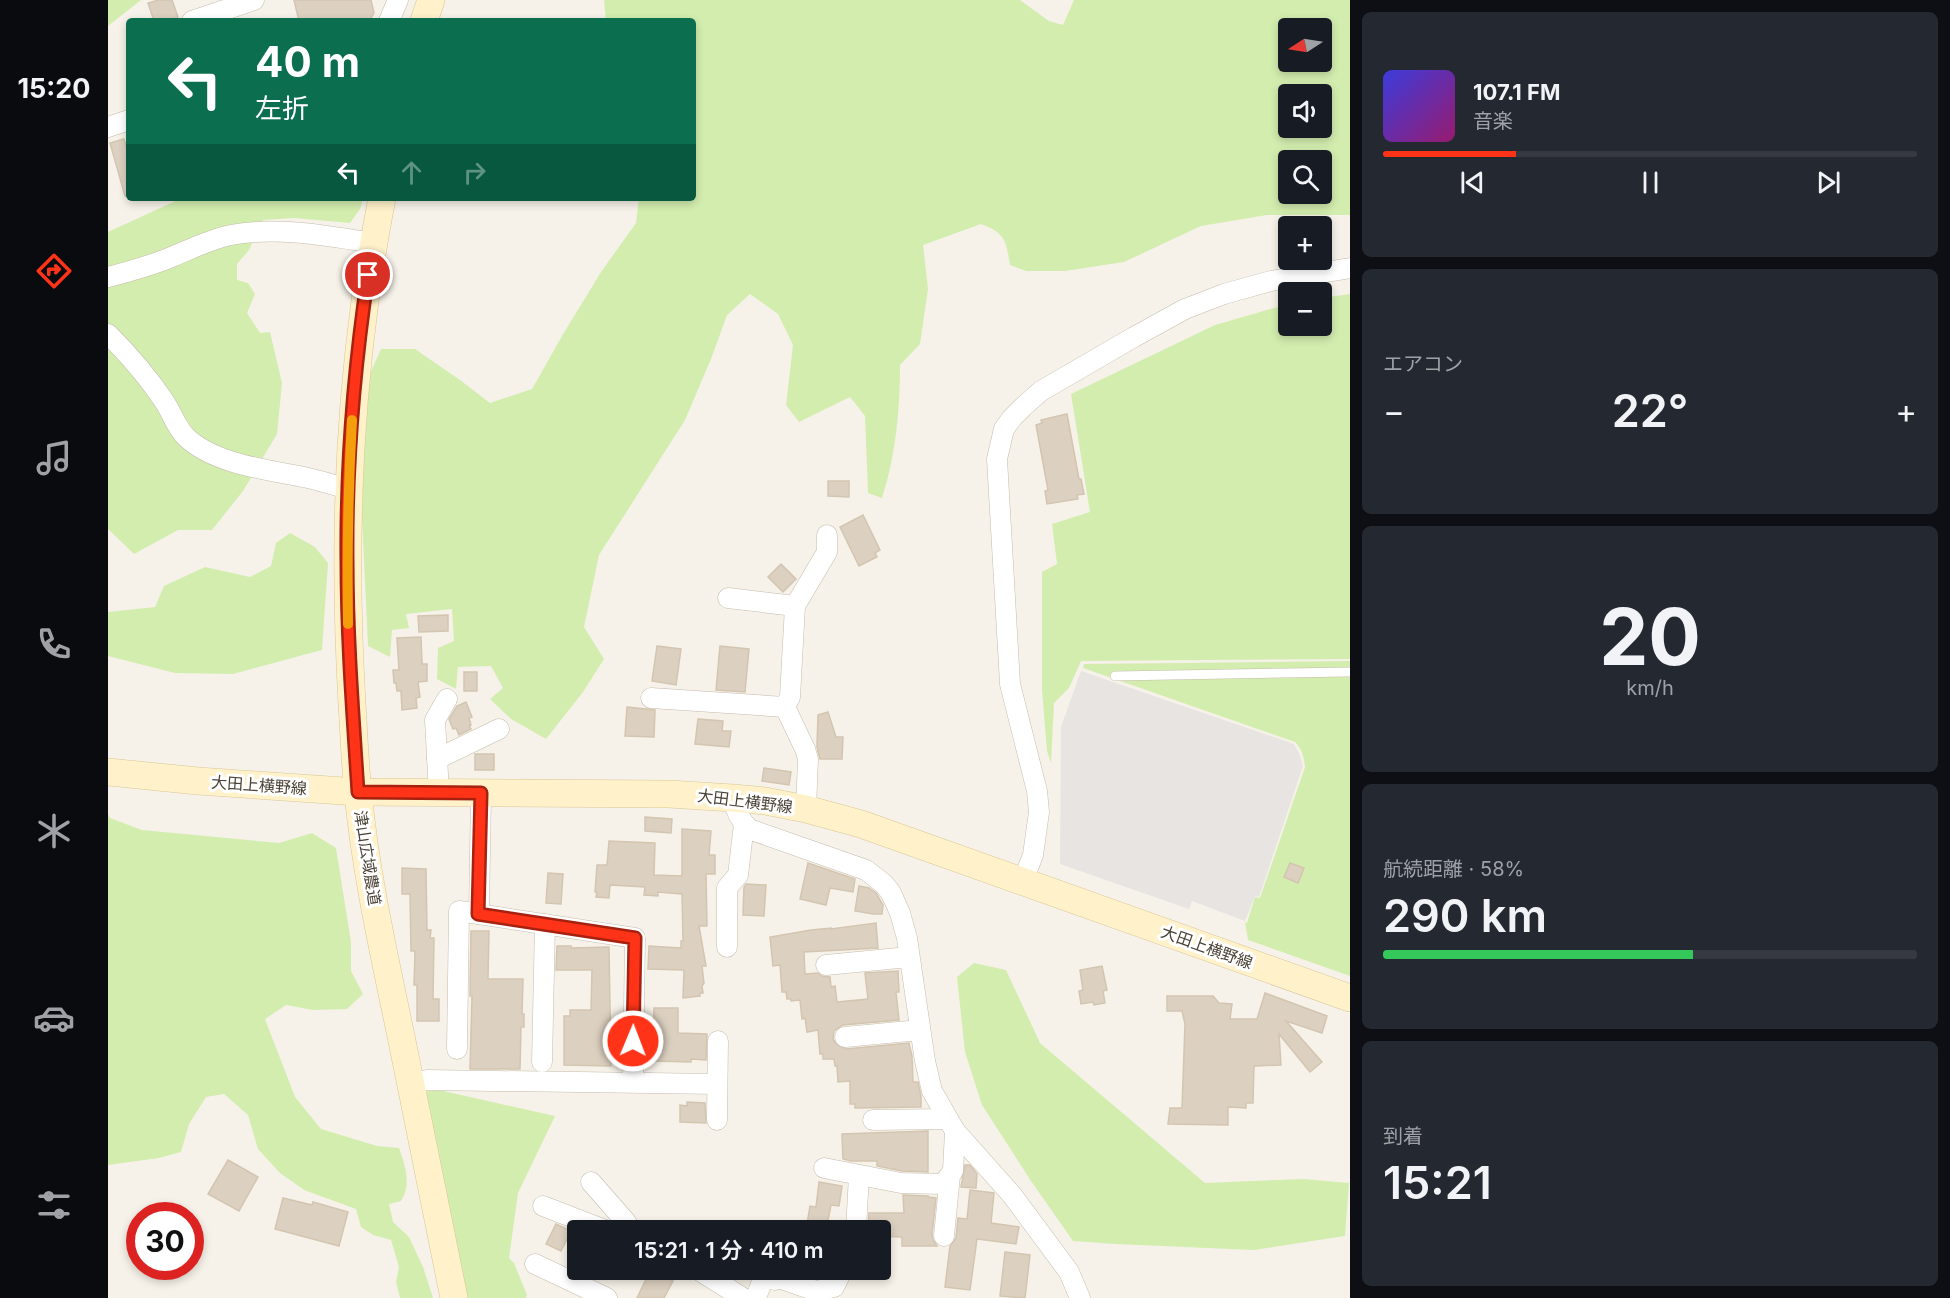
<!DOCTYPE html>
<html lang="ja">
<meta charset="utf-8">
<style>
:root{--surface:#171b24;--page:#242831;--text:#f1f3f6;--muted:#9ea1a6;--line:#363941;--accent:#ff3317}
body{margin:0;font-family:Inter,"Noto Sans JP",sans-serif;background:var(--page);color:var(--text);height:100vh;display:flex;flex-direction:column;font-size:22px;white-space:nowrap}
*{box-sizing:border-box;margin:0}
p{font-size:20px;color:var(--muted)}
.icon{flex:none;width:33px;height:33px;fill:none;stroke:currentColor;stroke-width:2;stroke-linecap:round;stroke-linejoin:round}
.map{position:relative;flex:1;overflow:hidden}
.panel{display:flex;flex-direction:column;gap:12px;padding:12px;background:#0d0f14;width:600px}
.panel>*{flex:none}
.top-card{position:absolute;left:18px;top:18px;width:570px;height:183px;border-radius:6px;box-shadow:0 3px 9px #0003;background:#0b6e4f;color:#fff;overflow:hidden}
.needle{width:39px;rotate:258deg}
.fabs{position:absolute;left:1170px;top:18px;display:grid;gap:12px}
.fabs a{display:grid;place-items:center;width:54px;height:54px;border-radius:6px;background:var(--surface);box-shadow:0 3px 9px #0003;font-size:30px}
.speed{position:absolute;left:18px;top:1202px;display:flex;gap:12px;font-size:30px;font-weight:700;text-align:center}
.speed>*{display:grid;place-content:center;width:78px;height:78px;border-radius:50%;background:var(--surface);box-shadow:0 3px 9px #0003;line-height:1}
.speed .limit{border:9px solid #d22;background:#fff;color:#111}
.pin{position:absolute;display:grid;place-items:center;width:51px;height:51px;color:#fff;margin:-26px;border:3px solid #fff;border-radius:50%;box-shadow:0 2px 6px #0007}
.me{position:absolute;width:66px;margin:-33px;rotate:1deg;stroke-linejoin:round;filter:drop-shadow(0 0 4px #0008)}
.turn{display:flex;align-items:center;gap:21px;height:126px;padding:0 30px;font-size:27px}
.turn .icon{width:78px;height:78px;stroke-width:2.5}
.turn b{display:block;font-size:42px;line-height:51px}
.lanes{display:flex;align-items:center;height:57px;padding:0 30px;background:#0003;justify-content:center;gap:30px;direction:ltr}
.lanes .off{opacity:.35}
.big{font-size:45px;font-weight:600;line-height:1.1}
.panel .widget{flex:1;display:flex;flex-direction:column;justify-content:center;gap:9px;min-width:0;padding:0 21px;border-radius:9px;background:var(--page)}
.panel .dial{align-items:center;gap:0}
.dial b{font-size:78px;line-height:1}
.song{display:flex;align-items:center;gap:18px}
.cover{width:72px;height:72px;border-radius:9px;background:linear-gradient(135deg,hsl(240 70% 55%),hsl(320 70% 35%))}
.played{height:6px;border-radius:3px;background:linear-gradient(90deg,var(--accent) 25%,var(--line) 25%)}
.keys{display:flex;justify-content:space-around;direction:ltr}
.heat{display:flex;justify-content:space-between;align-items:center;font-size:33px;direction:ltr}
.charge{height:9px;border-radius:4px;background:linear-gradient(90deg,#34c759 58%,var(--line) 0)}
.trip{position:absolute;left:459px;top:1220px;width:324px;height:60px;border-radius:6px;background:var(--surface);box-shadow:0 3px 9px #0003;font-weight:600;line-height:60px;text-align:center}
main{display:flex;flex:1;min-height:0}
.tabs{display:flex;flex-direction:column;width:108px;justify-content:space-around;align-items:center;background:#090b0e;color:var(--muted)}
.tabs .icon{width:42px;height:42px}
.tabs .active{color:var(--accent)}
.tabs b{font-size:27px;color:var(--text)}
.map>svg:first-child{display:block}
.green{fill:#d3edaf;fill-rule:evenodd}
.parking{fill:#e7e4e1}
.building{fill:#dcd0c0;stroke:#d4c5b0;stroke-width:1.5}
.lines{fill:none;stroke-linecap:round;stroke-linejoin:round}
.lane-casing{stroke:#c5bcad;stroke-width:10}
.street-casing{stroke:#c5bcad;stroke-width:21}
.secondary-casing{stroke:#dac695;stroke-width:28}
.lane{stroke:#fff;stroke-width:9}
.street{stroke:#fff;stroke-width:20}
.secondary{stroke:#fff1ca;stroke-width:27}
.route-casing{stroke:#a6210f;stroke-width:15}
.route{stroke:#ff3317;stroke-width:10}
.slow{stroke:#f59e0b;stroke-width:10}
.labels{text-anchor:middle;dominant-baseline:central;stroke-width:6;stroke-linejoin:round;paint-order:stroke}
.street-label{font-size:16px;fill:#4a4236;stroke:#fff}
</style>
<main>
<nav class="tabs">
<b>15:20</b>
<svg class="icon active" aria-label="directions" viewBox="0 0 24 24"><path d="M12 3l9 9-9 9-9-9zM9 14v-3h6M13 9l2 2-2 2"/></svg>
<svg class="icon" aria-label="music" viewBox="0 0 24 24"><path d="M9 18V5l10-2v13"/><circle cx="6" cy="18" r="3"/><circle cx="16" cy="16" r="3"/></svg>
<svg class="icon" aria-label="phone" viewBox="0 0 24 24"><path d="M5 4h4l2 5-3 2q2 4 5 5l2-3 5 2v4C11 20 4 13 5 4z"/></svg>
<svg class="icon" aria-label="climate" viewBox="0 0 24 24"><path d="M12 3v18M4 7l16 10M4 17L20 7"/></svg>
<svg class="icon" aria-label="car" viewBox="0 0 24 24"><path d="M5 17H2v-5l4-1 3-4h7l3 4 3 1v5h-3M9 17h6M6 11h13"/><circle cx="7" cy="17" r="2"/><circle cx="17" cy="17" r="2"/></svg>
<svg class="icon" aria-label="filters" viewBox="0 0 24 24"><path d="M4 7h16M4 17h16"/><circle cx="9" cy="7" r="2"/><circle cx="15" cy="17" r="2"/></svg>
</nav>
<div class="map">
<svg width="1242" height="1298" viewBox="0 0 1242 1298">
<rect width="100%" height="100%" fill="#f6f2e9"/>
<!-- green -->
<g class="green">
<polygon points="0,0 33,0 0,26"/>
<path d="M 496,0 L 912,0 L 941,21 L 955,25 L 966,0 L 1242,0 L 1242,215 L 1159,215 L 1093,226 L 1016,262 L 957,271 L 918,271 L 902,265 C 898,240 897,233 873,224 L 815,245 L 820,289 L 812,344 L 792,365 C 792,409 788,455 774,498 L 760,493 L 757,416 L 742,397 L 691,422 L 678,405 L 685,345 L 670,314 L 642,294 L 619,315 L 603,359 L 577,420 L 491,555 L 476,627 L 496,659 L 475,692 L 438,739 L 403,719 L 382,699 L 395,688 L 383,666 L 350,667 L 348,689 L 329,679 L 330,648 L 346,641 L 344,609 L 298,614 L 301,628 L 284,630 L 282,657 L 260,646 L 254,518 L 257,424 L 260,378 L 273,349 L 307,349 L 352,380 L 382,403 L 424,389 L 454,336 L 493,272 L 528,223 L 531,198 L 585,198 L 585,21 L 498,21 ZM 1180,28 L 1214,28 L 1214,62 L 1180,62 ZM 1180,94 L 1214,94 L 1214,128 L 1180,128 ZM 1180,160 L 1214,160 L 1214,194 L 1180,194 Z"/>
<polygon points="74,198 255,198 252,209 242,223 186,218 155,220 141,250 129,264 129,280 140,283 147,294 139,313 152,333 162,332 174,383 169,434 135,491 104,530 70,530 26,554 0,529 0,232"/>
<polygon points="1242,294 1242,659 973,661 961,688 946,703 943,763 939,751 934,690 934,572 949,564 944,524 982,512 963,394 1107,325 1180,304 1180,326 1214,326 1214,298"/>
<polygon points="182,533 207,547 220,563 214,650 125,674 67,673 0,656 0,612 47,607 56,586 97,567 142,577 163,566 168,543"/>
<path d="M 1242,661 L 1242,976 L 1140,940 L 1137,922 L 1139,923 L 1147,897 L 1152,898 L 1197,767 C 1196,757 1194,749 1187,742 L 975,668 L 976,664 Z"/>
<path d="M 0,814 L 2,818 L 34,830 L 171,843 L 204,833 L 228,848 L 243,942 L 243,971 L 255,994 L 239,1009 L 205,1010 L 178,1005 L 157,1019 L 187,1097 L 213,1129 L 269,1146 L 291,1148 C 297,1165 304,1184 293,1201 L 281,1204 L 285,1222 L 301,1237 L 315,1267 L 325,1298 L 292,1298 L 288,1282 L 291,1267 L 283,1240 L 265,1235 L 253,1227 L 248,1209 L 196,1190 L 172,1173 L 150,1149 L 140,1115 L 116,1094 L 98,1097 L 81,1124 L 73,1152 L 51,1158 L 0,1165 Z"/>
<polygon points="866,963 898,970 932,1043 1097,1183 1195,1179 1241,1183 1237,1236 1146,1250 1007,1244 965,1241 923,1181 874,1105 857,1052 849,977"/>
<polygon points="322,1088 447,1116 410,1193 401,1258 406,1263 419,1295 418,1298 357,1298 317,1095"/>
</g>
<!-- parking -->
<polygon class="parking" points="973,671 1186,744 1191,753 1195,766 1151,897 1147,896 1137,921 1084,901 1081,909 952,864 953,727"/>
<!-- building -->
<g class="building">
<polygon points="51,0 64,0 70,17 57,21 46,21 40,3"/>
<polygon points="186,0 263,0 266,13 261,21 191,21"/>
<polygon points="16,139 21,156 21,196 17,196 2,143"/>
<polygon points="959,414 971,479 973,479 976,494 969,495 970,499 939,504 937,491 940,490 928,425 934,423 933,420"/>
<polygon points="720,481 741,481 741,497 720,496"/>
<polygon points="755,515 772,550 767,553 769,557 751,566 732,527"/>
<polygon points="673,564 688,579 675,592 660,577"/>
<polygon points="340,615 340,631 311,632 310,616"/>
<polygon points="313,637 314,664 319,664 319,681 310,682 312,697 308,698 309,708 294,710 293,691 289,691 288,683 286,683 285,670 291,670 289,638"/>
<polygon points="549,646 573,649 568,685 544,681"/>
<polygon points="612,646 641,649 637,692 608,690"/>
<rect x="356" y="672" width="13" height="19"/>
<polygon points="358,702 364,717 361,718 363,725 361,726 363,729 351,735 348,728 345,729 341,719 349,706"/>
<polygon points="519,707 547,710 546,737 517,736"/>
<polygon points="720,712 728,737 735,737 734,759 712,759 709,747 710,715"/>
<polygon points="590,719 615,721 614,731 623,731 621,747 587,744"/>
<rect x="367" y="754" width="19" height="16"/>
<polygon points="656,768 683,772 681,785 654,781"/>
<polygon points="537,817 564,819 563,833 537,831"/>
<polygon points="574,829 603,831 601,855 607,855 607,874 598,874 599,926 591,926 598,966 594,966 596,983 594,986 595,993 592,993 592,996 575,998 576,970 540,969 541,946 573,948 573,941 575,941 574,894 550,892 550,896 536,895 537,887 502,885 501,898 488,897 489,892 487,892 489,865 499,865 501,841 547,843 546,875 574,876"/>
<polygon points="700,863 747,879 745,892 722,888 718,905 692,899"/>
<polygon points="1182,863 1196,868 1190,883 1176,877"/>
<polygon points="294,868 318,869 319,930 323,930 322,938 326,938 325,999 331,999 331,1021 309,1021 309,985 306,985 307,951 303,951 302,894 294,894"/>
<polygon points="440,873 455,874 453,904 438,903"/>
<polygon points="638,884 658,885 656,916 635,915 636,887"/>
<polygon points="751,886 761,888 768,893 775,905 774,914 765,914 747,911"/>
<polygon points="768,923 770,948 696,952 697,974 710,973 714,976 722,977 723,987 727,986 729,1002 760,999 757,973 790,971 791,992 788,992 791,1020 735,1025 726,1031 725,1039 728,1044 738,1049 801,1043 804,1056 805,1082 810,1082 813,1096 813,1107 747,1108 747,1104 742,1104 742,1081 730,1082 729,1066 727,1066 726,1059 715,1059 715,1054 712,1054 710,1030 699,1032 697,1018 694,1019 692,1000 683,1001 683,999 679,999 678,992 674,992 672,965 665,966 662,937 703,930 723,928 723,929"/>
<polygon points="363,931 381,931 380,979 415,979 414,1014 416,1014 416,1027 413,1027 412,1069 362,1069 364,996 362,996"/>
<polygon points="449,946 463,946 463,948 501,947 503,1066 456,1065 456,1016 462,1016 462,1010 483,1010 484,970 448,970"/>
<polygon points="994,966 999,990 995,991 997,1003 986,1005 985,1002 973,1004 971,991 975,990 972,970"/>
<polygon points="1157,993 1219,1016 1214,1033 1178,1021 1214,1062 1202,1072 1171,1034 1173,1065 1146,1066 1145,1103 1138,1103 1138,1108 1120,1107 1120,1125 1060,1124 1062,1108 1074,1108 1077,1024 1074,1011 1059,1011 1059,996 1105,996 1111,1003 1124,1004 1122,1019 1149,1019"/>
<polygon points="546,1008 570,1008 570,1033 599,1034 598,1060 583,1059 583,1062 545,1061"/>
<polygon points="579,1102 597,1103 598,1123 572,1122 572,1105 579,1106"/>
<polygon points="820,1131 820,1172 794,1171 769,1166 769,1161 743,1161 735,1159 734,1134"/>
<polygon points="120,1160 150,1177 131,1211 100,1194"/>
<polygon points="857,1165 862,1165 869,1174 868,1188 853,1187"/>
<polygon points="711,1182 734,1186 731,1206 723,1205 718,1230 698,1230 702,1206 708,1207"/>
<polygon points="862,1190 886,1193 883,1223 911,1227 908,1244 869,1239 862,1290 837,1287 842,1246 848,1238 850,1218 859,1219"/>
<polygon points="795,1195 820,1196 820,1197 828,1198 824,1235 825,1240 829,1246 794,1246 794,1237 772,1236 772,1230 760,1230 761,1213 796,1213"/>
<polygon points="175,1198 204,1205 205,1202 240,1212 231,1246 167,1229"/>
<polygon points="448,1224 463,1231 453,1251 438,1244"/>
<polygon points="897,1252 922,1255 917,1298 892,1296"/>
<polygon points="543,1269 565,1281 556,1298 529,1298"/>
</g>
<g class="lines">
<!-- lane casing -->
<g class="lane-casing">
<polyline id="lane" points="1007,676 1242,672"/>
</g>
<!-- street casing -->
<g class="street-casing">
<g id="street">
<polyline points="84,21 146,0"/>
<polyline points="281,21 290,0"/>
<polyline points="0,127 21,120"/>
<path d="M 0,277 C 23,271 45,265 66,256 C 85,248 103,239 123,235 C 170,226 219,236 266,243"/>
<path d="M 0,334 C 21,355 40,377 56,401 C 64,413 68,427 78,437 C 107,465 163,470 200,478 C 213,481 226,485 240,489"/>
<polyline points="620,598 687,606"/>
<polyline points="543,698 677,707"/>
<polyline points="677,707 682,697 687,606 719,552 719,535"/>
<polyline points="677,707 697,749 700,759 698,809"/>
<polyline points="329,759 391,729"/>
<polyline points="331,793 327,720 339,699"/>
<path d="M 625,798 C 627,811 632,820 641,829 L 758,870 L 776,884 L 783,893 L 792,913 L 799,938 L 817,1061 L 824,1091 L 847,1131 L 904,1195 L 961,1272 L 972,1298"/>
<polyline points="915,881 925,855 931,812 929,791 902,684 889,459 896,429 904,418 916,406 933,391 1026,337 1077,309 1116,294 1163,281 1242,268"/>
<polyline points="371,914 373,793"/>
<polyline points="619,947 619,888 630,875 636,824"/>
<polyline points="718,965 801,957"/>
<polyline points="737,1037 812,1030"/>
<polyline points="349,1049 351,911 527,938 525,1082"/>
<polyline points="434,1062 437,924"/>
<polyline points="303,1083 319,1080 609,1084"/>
<polyline points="609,1120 610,1041"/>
<polyline points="765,1120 838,1119"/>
<polyline points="716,1168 793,1183 835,1184 845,1171 847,1131"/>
<polyline points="483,1182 518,1222 522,1230"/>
<polyline points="435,1206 497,1230"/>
<polyline points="748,1230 751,1175"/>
<polyline points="836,1236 842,1175"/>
<polyline points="427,1264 499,1298"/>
<polyline points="589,1269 635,1298"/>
<polyline points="648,1298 656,1276 667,1280 668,1277 708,1291 726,1287 735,1269"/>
</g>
</g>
<!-- secondary casing -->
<g class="secondary-casing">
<g id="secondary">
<polyline points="316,21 323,0"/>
<path d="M 274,198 C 241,368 234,531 244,704 C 246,734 247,764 250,793 C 258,876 277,959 294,1041 C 312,1126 328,1212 346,1298"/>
<polyline points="0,772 90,781 250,792 561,794 625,798 657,801 698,809 753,824 1242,998"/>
</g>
</g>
<!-- lane -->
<use href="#lane" class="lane"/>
<!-- street -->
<use href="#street" class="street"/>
<!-- secondary -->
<use href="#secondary" class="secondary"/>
</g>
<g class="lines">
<!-- route casing -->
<g class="route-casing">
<path id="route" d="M 260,275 C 246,369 238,465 239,561 C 239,638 245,715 250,792 L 373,793 L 370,914 L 527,938 L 525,1041"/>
</g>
<!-- route -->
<use href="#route" class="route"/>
<!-- slow -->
<path class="slow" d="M 240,624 C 239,556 240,488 244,420"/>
</g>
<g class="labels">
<!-- street labels -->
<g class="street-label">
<text transform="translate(151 785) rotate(4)">大田上横野線</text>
<text transform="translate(637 801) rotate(7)">大田上横野線</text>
<text transform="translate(260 858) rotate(81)">津山広域農道</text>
<text transform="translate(1099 947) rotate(20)">大田上横野線</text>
</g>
</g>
</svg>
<div class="fabs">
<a><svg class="needle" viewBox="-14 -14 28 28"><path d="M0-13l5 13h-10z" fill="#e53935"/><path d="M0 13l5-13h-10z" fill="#9ea1a6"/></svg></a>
<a><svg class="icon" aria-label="sound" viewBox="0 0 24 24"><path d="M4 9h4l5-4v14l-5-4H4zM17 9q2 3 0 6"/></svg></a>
<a><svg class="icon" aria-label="search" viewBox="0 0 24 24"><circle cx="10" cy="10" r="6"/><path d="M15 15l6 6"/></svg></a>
<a>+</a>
<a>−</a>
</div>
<div class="speed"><div class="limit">30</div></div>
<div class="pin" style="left:260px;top:275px;background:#d93025"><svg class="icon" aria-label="arrive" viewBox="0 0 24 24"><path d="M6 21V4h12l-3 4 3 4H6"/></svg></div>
<svg class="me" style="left:525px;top:1041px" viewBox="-20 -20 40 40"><circle r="17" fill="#ff3317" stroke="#fff" stroke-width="3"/><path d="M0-11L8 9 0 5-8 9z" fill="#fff"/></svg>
<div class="trip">15:21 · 1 分 · 410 m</div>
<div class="top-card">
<div class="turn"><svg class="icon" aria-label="left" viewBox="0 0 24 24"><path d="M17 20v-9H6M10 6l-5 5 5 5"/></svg><div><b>40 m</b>左折</div></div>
<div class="lanes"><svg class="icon" aria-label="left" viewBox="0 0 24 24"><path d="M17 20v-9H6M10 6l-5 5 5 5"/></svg><svg class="icon off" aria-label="ahead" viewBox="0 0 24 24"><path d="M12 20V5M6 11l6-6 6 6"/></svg><svg class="icon off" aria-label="right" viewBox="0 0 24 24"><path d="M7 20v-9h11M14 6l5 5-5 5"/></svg></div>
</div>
</div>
<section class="panel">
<div class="widget">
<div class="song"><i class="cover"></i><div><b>107.1 FM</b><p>音楽</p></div></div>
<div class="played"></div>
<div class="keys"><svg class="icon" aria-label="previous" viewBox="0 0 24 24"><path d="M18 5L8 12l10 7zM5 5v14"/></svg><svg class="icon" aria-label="pause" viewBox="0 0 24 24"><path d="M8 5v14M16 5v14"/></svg><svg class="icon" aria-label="next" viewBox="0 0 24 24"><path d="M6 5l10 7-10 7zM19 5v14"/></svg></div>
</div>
<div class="widget"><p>エアコン</p>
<div class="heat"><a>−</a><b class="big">22°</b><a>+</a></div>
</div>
<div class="widget dial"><b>20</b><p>km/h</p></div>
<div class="widget"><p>航続距離 · 58%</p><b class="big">290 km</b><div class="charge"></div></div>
<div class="widget"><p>到着</p><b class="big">15:21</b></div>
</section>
</main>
